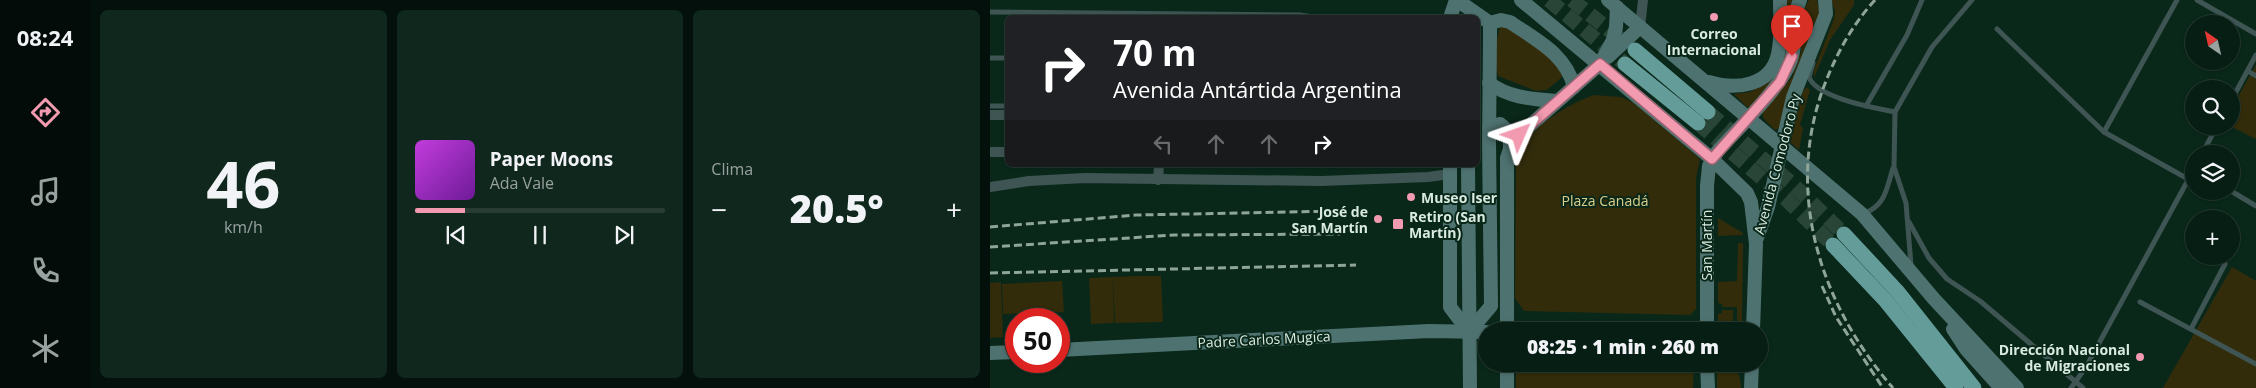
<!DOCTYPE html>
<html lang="es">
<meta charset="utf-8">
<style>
:root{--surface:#071e14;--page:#10271d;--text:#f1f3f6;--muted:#98a2a0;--line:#283c34;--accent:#f29ab0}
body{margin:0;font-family:"Open Sans",sans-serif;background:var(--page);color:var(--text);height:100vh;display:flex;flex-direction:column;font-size:19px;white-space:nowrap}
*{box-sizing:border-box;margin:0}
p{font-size:16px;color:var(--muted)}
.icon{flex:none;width:28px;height:28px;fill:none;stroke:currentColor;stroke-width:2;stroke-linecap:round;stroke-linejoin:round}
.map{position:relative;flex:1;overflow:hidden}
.side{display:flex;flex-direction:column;gap:10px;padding:10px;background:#04100b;width:900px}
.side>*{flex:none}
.banner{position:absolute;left:15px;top:15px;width:475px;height:152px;border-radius:8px;box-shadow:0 1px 4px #0004,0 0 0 1px var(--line);background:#202124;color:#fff;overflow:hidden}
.needle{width:32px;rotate:326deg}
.controls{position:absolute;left:1195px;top:15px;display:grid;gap:10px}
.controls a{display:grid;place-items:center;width:55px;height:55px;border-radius:50%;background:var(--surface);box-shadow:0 1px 4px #0004,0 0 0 1px var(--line);font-size:25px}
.speed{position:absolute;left:15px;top:308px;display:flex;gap:10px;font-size:25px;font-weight:700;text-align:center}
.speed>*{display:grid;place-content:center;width:65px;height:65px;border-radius:50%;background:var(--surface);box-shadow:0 1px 4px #0004,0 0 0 1px var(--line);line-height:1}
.speed .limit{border:8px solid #d22;background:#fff;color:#111}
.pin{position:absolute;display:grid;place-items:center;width:42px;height:42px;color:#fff;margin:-51px -21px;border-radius:50% 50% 50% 0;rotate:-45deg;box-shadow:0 0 5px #0007}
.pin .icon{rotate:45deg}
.me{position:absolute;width:55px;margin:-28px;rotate:47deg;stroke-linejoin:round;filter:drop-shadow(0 0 4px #0008)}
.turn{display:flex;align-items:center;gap:18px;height:105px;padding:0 25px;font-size:22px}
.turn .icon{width:65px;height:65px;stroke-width:2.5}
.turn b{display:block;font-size:35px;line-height:42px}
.lanes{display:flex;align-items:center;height:48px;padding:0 25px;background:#0003;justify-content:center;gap:25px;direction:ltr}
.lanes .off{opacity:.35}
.big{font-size:38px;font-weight:800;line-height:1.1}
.side .card{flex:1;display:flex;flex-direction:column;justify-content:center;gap:8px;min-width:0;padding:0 18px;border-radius:8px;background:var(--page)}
.side .dial{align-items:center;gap:0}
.dial b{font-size:65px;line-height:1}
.song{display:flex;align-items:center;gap:15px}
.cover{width:60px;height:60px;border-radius:8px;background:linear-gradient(135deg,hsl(290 70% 55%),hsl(280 70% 35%))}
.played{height:5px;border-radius:2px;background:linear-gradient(90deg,var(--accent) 20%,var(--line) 20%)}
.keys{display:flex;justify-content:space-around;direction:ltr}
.heat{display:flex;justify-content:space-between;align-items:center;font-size:28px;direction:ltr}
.side .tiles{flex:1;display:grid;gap:10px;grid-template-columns:repeat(3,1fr)}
.trip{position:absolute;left:488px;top:322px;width:290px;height:50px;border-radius:25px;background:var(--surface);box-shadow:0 1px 4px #0004,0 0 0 1px var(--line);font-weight:800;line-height:50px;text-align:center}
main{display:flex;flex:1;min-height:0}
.dock{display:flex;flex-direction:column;width:90px;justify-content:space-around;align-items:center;background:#030c08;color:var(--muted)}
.dock .icon{width:35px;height:35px}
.dock .current{color:var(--accent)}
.dock b{font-size:22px;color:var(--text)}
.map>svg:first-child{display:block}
.green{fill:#322c0b}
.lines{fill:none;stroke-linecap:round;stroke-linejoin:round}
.highway-tunnel{stroke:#284538;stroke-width:15;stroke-dasharray:15 8;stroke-linecap:butt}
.lane{stroke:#3f5554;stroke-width:5}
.street{stroke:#3f5554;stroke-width:10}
.secondary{stroke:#4e7270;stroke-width:14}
.highway{stroke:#649c9a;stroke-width:15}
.rail{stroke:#8fa59a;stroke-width:3;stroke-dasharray:8 4;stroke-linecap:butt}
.route-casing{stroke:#9d6472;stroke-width:12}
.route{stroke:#f29ab0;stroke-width:9}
.poi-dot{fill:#f29ab0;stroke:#09281a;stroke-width:2}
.labels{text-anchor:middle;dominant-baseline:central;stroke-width:4;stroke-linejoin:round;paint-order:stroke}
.poi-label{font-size:14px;font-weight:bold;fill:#d9eae1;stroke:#09281a;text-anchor:start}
.street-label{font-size:14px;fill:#d9eae1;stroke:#09281a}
.park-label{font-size:14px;fill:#ddcf8a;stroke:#09281a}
</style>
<main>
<nav class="dock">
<b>08:24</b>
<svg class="icon current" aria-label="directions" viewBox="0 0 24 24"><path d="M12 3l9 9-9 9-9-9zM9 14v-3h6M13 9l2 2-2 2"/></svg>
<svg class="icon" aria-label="music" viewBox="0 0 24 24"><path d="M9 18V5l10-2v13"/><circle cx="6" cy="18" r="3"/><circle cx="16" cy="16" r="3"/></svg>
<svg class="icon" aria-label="phone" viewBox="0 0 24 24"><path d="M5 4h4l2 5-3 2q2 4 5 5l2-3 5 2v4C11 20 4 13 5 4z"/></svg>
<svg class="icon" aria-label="climate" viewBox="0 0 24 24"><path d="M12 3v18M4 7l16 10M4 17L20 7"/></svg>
</nav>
<section class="side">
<div class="tiles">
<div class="card dial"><b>46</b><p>km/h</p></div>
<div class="card">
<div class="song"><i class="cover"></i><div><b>Paper Moons</b><p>Ada Vale</p></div></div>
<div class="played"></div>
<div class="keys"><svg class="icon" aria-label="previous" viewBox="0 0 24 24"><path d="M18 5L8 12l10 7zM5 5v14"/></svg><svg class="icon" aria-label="pause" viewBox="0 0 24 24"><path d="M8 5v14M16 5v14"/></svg><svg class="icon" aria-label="next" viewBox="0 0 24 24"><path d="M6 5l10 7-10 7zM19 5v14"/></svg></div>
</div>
<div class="card"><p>Clima</p>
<div class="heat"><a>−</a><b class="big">20.5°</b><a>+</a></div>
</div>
</div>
</section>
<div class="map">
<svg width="1266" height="388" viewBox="0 0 1266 388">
<rect width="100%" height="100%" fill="#09281a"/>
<!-- green -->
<g class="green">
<path d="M 793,0 L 803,0 C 793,17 799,36 796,54 C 792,75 774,90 761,106 L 757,107 L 744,94 L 760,92 L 779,81 Z"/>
<polygon points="819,0 827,0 830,13 789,128 785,130 774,119 772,113 802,77 811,52 812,22 815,7"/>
<polygon points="841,0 864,0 864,5 840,40 824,78 824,70 844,19 845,11"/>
<polygon points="515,24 565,61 572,69 572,77 557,90 546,91 508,76 503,57 510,27"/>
<polygon points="1266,65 1266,139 1244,128 1241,120 1242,107"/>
<polygon points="817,87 820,90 810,125 813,128 809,150 800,142 798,133 813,91"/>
<path d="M 604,95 L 631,97 L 644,103 L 710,159 L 706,178 L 706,309 L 700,315 L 534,311 L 525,298 L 526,152 C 543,127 575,105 604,95 Z"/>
<polygon points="728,218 753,233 753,235 728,236"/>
<polygon points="748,243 753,243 752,327 747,327 747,307 732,307 732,304 728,303 728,282 747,281"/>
<polygon points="1242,267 1266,281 1266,388 1173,388"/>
<polygon points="147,276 171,276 173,322 125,323 123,277"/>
<polygon points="123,277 124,323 101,324 99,278"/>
<polygon points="72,281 74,312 13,314 12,284"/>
<polygon points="11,282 13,337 0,338 0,283"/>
<polygon points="732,310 743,310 743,331 728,331 728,314 732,313"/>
<polygon points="526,364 704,364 703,388 526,388"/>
<polygon points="727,364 744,364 750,378 751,388 727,388"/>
</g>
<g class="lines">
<!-- highway-tunnel -->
<g class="highway-tunnel">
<polyline points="559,0 635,64"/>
<polyline points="582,0 634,42"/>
<polyline points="718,112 801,183 854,234"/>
<polyline points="708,123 796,199 843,245"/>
</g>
<!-- lane -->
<g class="lane">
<polyline points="1207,0 1266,34"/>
<polyline points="0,12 310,15 330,18"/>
<polyline points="1007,29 1114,132 1198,179"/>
<polyline points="0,58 18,58"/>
<path d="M 823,63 L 819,77 C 826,98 886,108 905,112"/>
<polyline points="1258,71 1266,76"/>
<polyline points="1241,101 1266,55"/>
<polyline points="0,106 18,106"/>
<polyline points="876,106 917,35 932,0"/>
<polyline points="1114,132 1187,0"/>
<polyline points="1212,154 1227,126"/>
<polyline points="1241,191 1266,206"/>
<path d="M 873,214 C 896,205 896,190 903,168"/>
<polyline points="919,222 939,258 957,279 990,301 1093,388"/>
<polyline points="921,265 916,203 904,167 905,112 942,47 982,0"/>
<polyline points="1150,302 1266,364"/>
<polyline points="1201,329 1235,264"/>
<polyline points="1081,388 1096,367 1204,169"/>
</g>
<!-- street -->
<g class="street">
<polyline points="650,27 653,0"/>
<polyline points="0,115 18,115"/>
<polyline points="0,152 18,152"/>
<polyline points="168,180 169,165"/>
<polyline points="0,187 39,181 95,178 331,181 438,177 460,174"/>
</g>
<!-- secondary -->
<g class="secondary">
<polyline points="467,0 500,23 500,35 499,143 501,306 479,332"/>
<polyline points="531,0 722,159 757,193 761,202 766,244 763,331"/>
<polyline points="618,0 872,214 944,299 1027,388"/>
<polyline points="460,18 466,0"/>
<path d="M 500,23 L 511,20 L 520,22 C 546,40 576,54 584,87"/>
<polyline points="618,57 650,27"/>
<path d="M 719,82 C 745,90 781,87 788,54 C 792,37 790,18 790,0"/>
<path d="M 499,83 C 519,98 543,99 566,101"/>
<path d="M 499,127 L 510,124 C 520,131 520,137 520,149"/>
<polyline points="460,165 460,307 479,332"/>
<polyline points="478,165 480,388"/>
<polyline points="767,238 778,207 803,97 836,14 835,0"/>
<polyline points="963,329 976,349 1011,388"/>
<polyline points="517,331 517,158 520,149 529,135 610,64 623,40 626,27 627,7"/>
<path d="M 717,331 L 717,186 L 719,166 L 727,152 C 747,129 792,87 801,60 C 808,40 801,19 810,0"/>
<polyline points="69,350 439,331 496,332"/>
<polyline points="0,353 26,352"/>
<polyline points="717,364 718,388"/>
<polyline points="517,388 517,364"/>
<polyline points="761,388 762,364"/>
</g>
<!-- highway -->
<g class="highway">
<polyline points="645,50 718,112"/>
<polyline points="635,64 708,123"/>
<polyline points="854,234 907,291 984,388"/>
<polyline points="843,245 895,300 966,388"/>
</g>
<!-- rail -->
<g class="rail">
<path d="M 885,0 C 863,24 848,51 836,81 C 793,189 829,303 903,388"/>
<polyline points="0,227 146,215 351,211"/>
<polyline points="0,247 184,235 350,234"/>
<polyline points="0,273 366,265"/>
<polyline points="832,286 846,317 893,388"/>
</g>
</g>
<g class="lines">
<!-- route casing -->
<g class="route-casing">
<polyline id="route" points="529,135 610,64 722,159 790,82 802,56"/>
</g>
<!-- route -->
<use href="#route" class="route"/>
</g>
<!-- markers -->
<g class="poi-dot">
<circle cx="724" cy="17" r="5"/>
<circle cx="421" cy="197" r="5"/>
<circle cx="388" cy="219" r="5"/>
<rect x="402" y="218" width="12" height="12" rx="2.5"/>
<circle cx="1150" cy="357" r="5"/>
</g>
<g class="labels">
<!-- poi labels -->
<g class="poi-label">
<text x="724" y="33" text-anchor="middle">Correo<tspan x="724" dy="16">Internacional</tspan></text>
<text x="431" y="197">Museo Iser</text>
<text x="378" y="211" text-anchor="end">José de<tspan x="378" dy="16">San Martín</tspan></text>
<text x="419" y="216">Retiro (San<tspan x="419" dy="16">Martín)</tspan></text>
<text x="1140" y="349" text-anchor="end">Dirección Nacional<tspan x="1140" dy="16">de Migraciones</tspan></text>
</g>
<!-- street labels -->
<g class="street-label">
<text transform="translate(787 164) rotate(-75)">Avenida Comodoro Py</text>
<text transform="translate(716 245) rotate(-90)">San Martín</text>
<text transform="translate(274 339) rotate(-3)">Padre Carlos Mugica</text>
</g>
<!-- park labels -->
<g class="park-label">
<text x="615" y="200">Plaza Canadá</text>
</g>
</g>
</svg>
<div class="controls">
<a><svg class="needle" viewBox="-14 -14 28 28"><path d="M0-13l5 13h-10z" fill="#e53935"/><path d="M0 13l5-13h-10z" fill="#98a2a0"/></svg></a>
<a><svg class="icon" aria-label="search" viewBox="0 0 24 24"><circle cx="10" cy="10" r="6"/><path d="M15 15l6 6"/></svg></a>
<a><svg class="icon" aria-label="layers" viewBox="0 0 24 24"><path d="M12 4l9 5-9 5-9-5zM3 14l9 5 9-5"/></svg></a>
<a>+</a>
</div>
<div class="speed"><div class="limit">50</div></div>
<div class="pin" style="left:802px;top:56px;background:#d93025"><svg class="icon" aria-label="arrive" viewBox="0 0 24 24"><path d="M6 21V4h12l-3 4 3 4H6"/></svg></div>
<svg class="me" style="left:529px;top:135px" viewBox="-20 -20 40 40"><path d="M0-17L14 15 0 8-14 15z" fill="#f29ab0" stroke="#fff" stroke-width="4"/></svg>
<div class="trip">08:25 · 1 min · 260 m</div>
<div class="banner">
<div class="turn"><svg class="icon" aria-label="right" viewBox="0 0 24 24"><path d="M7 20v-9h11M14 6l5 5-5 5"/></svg><div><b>70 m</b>Avenida Antártida Argentina</div></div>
<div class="lanes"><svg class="icon off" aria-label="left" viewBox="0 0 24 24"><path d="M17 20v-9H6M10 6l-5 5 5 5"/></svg><svg class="icon off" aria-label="ahead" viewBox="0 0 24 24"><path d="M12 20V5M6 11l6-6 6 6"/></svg><svg class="icon off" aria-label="ahead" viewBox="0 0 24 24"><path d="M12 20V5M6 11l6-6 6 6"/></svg><svg class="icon" aria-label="right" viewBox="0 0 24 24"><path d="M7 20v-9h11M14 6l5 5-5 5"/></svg></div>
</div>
</div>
</main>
